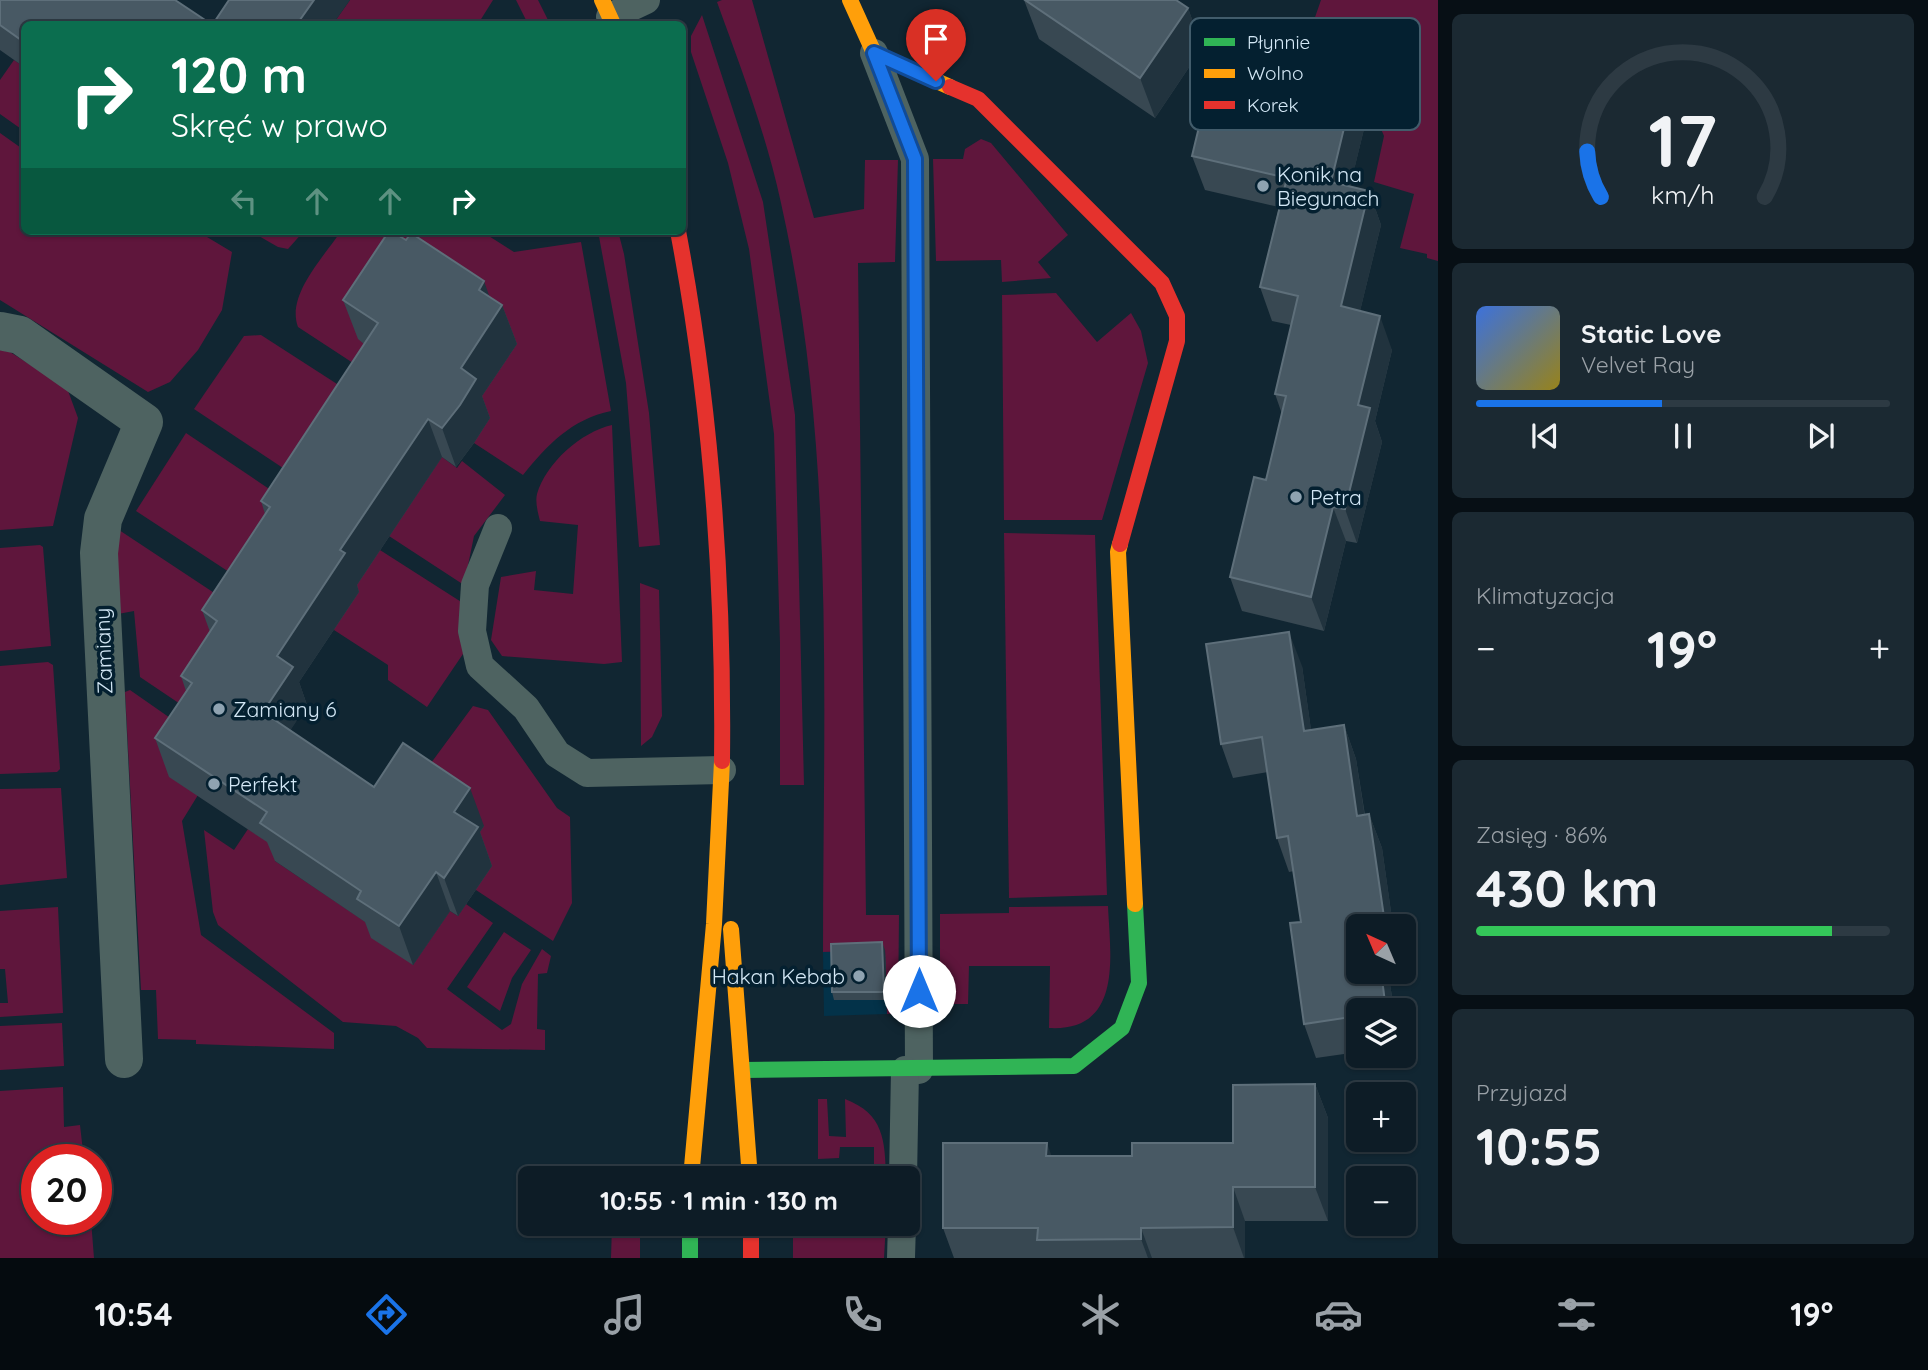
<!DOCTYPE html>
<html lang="pl">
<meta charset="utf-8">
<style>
:root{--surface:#0d1c26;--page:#1b2932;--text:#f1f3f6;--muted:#9aa1a7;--line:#2d3a43;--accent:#1a73e8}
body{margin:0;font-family:Quicksand,sans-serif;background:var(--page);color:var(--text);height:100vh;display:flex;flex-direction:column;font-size:26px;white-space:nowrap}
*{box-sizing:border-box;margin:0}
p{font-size:23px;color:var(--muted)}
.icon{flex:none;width:38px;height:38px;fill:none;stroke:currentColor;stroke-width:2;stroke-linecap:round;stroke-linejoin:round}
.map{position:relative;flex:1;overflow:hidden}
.side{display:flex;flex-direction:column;gap:14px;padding:14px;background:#070f15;width:490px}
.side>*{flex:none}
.top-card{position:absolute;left:21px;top:21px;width:665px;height:214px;border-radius:10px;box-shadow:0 2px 5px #0004,0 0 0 2px var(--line);background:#0b6e4f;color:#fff;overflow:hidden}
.needle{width:46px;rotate:316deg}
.buttons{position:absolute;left:1346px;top:914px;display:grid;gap:14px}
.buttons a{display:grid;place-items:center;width:70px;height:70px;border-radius:10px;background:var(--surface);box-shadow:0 2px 5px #0004,0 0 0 2px var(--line);font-size:35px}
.speed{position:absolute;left:21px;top:1144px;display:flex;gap:14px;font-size:35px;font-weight:700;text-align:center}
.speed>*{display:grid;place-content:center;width:91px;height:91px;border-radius:50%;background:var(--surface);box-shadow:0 2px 5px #0004,0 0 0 2px var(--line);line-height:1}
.speed .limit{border:10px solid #d22;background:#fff;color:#111}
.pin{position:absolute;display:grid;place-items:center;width:60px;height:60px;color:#fff;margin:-72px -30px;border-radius:50% 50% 50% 0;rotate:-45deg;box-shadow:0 0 7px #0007}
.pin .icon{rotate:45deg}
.me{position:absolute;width:77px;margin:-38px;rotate:0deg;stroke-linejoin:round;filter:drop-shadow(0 0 5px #0008)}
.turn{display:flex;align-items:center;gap:24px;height:147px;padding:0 35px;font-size:32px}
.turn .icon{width:91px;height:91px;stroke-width:2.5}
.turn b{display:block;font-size:49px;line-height:60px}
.lanes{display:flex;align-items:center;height:66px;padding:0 35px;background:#0003;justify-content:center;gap:35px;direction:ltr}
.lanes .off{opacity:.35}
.big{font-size:52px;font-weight:700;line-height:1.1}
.side .card{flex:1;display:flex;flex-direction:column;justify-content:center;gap:10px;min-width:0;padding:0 24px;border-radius:10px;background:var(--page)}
.side .dial{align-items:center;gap:0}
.dial svg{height:182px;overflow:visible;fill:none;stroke:var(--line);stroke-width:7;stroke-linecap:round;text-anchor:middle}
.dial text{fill:var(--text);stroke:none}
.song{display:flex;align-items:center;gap:21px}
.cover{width:84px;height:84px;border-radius:10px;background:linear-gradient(135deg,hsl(220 70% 55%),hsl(50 70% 35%))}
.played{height:7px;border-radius:4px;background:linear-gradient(90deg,var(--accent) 45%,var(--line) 45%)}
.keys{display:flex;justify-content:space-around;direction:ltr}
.heat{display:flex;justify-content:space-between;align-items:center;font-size:38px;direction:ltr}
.charge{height:10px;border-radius:5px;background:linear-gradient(90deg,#34c759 86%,var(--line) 0)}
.trip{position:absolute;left:518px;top:1166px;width:402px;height:70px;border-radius:10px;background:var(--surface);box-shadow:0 2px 5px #0004,0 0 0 2px var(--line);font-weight:700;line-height:70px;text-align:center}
.tabs{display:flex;height:112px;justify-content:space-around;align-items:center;background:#050b0f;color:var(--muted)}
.tabs .icon{width:49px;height:49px}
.tabs .selected{color:var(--accent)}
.tabs b{font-size:32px;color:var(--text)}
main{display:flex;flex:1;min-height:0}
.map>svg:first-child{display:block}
.built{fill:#033249}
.green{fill:#5f163c}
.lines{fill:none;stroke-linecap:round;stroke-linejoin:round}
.lane{stroke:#4e6361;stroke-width:28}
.street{stroke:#4e6361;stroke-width:38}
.fast{stroke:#30b455;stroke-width:16}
.slow{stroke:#ff9f0a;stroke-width:16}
.jam{stroke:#e5322d;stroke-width:16}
.wall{fill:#384852}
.shaded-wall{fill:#21333e}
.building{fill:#485964;stroke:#5e6f7a;stroke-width:2}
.route-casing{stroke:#114b97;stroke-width:18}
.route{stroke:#1a73e8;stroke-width:12}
.poi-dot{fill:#8fa3b1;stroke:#042030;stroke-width:2.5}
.labels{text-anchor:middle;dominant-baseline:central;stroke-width:7;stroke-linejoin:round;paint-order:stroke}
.poi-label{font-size:21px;fill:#d3e7f5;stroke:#042030;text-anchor:start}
.street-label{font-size:21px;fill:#d3e7f5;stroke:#042030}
.key{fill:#042030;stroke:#425c6b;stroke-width:2}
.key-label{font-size:19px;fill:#d3e7f5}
</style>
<main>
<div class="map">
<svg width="1438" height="1258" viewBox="0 0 1438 1258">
<rect width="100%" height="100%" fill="#112632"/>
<!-- built -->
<polygon class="built" points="885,950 887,1014 824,1016 823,952"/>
<!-- green -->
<g class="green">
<polygon points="350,0 493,0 478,24 333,24"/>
<polygon points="516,0 538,0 550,24 528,24"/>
<path d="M 722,0 L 752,0 L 814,218 L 864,209 L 865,160 L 898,160 L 895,262 L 858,263 L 866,915 L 899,915 L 898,1014 L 887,1014 L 885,950 L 823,952 C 823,703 836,447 781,203 C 766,134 741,68 717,2 Z"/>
<polygon points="1321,0 1438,0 1438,261 1427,258 1427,254 1400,248 1414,194 1374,182 1384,136 1379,124 1387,98 1369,93 1362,117 1287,98"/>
<polygon points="702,15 763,202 795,415 804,785 780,785 780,643 774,434 749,249 728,163 691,52 691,36"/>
<polygon points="14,60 24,67 24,131 0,114 0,80"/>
<polygon points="0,133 24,150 24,231 197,231 232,252 222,310 198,350 170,382 148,392 0,300"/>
<polygon points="981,139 991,143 1068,235 1038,262 1051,278 1002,282 1001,260 936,261 933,159 963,159 965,149"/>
<polygon points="250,231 304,231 288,249 278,247"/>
<path d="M 341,231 L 481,231 L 514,252 L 581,242 L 611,411 C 572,419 547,445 523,475 L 474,443 L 392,362 L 379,380 L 298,327 C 286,295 324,257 341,231 Z"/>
<polygon points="598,231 618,231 624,254 649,413 660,545 639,547 626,383"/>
<polygon points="1056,293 1097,342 1131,313 1141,331 1148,363 1102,520 1004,520 1002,295"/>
<polygon points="261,335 365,402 310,486 194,409 244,336"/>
<polygon points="0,350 10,352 67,388 78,418 53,526 0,530"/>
<path d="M 612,425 L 622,662 L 604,664 L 502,656 L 491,640 L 501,577 L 536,571 L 534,590 L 573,594 L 578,525 L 540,521 C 538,513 535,502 537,494 C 546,463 581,432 612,425 Z"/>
<polygon points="186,433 296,507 255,589 136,511"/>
<polygon points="442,457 457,468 462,461 505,495 474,536 464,585 389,536"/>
<polygon points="116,528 240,610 195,714 140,677 134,611 118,614"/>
<polygon points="1004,533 1095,535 1107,895 1009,898"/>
<polygon points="369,543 466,605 465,651 427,707 388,680 388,665 334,630 342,581"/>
<polygon points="40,545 43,547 51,646 0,651 0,548"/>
<polygon points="640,583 659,590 662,716 652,737 641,746"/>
<polygon points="48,662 53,665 60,769 57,772 0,774 0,666"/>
<polygon points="130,690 196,736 198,795 182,821 201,935 334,1033 334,1049 196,1044 196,1040 158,1039 156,990 141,990 125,692"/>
<polygon points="473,706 488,710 557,808 570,817 572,903 553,941 476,890 417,782"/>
<polygon points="61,788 67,878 0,885 0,789"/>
<polygon points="248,829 281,850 275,861 376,929 413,965 450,911 458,916 466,904 493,923 447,989 502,1030 511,1024 522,984 542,949 551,956 547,973 538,974 537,1029 545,1030 545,1050 427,1048 418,1038 396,1026 343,1022 218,925 213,912 204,830 234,850"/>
<path d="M 1108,906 C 1110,954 1124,1032 1049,1028 L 1050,966 L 969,966 L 968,1004 L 940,1004 L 940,914 L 1009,913 L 1009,907 Z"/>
<polygon points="58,907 63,1013 0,1017 0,1003 8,1003 5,969 0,969 0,911"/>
<polygon points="504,932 531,950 512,978 500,1011 467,987"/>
<polygon points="62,1023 64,1066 0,1070 0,1026"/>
<polygon points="63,1087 64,1127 80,1125 84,1160 37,1160 37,1220 91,1220 94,1258 0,1258 0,1091"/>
<path d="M 818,1099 L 827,1099 L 829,1136 L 846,1137 L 845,1099 C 884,1114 885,1140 886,1178 L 874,1178 L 874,1147 L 840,1147 L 839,1158 L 818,1159 Z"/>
<polygon points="640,1223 640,1258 611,1258 612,1224"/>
<polygon points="818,1223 886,1223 884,1258 793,1258 793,1229 818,1229"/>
</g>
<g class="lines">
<!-- lane -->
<g class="lane">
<polyline points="610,17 646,0"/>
<polyline points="874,53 915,159 919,1070"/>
<polyline points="498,528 475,585 472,631 480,666 526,708 557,754 587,773 722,770"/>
<polyline points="903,1178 905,1070"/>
<polyline points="901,1258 902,1223"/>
</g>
<!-- street -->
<polyline class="street" points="0,331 20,335 144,422 103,519 99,553 124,1059"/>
<!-- fast -->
<g class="fast">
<polyline points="743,1070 1074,1066 1122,1028 1139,983 1135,904"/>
<polyline points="690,1223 690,1258"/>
</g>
<!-- slow -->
<g class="slow">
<polyline points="602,0 613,24"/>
<polyline points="850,0 874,53 950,87"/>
<polyline points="1120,544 1118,552 1135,904"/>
<polyline points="731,929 750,1178"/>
<polyline points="691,1178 714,924 722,761"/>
</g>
<!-- jam -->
<g class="jam">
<polyline points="950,87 978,99 1162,283 1177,316 1177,341 1120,544"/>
<path d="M 678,231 C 711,405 724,584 722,761"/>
<polyline points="751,1223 751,1258"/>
</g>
</g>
<!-- wall -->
<g class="wall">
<polygon points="0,0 24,24 24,67 0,50"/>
<polygon points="1024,0 1188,8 1202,48 1155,118 1039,39"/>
<polygon points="1352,95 1364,129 1350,186 1369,191 1381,225 1360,311 1392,350 1375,421 1382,442 1357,543 1346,541 1324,631 1242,611 1230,577 1266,480 1282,414 1275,394 1291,325 1272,321 1260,287 1279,207 1205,190 1192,156"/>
<polygon points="490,297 502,305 517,344 482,396 490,418 474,443 456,467 442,457 357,585 359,592 299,682 307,705 290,730 374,787 484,826 480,832 492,866 458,916 450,911 413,965 371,938 365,922 275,861 267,842 169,777 155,738 186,691 181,676 210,632 202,610 265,514 261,501 364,344 358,339 343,300"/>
<polygon points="1302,666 1311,730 1344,725 1356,759 1365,815 1369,814 1382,848 1393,926 1358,926 1388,971 1394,1010 1358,1010 1358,1052 1316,1058 1304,1024 1301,922 1294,871 1289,872 1277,838 1268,772 1233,778 1221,744"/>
<polygon points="885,950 887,1000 834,1000 832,992"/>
<polygon points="1315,1084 1328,1118 1328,1221 1245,1221 1245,1258 954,1258 943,1228 1132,1156 1233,1143"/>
</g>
<!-- shaded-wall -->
<g class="shaded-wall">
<polygon points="314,0 350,0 333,24 297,24"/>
<polygon points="1188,8 1202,48 1155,118 1140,78"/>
<polygon points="1352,95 1364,129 1343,216 1331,182"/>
<polygon points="1369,191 1381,225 1353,340 1341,306"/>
<polygon points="484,281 496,315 502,305 517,344 482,396 490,418 474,443 456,467 442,428 461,368 479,290"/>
<polygon points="1380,316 1392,350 1375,421 1382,442 1357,543 1345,509 1358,405"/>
<polygon points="428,419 442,457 357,585 359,592 299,682 307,705 277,751 263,712 277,656 340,550"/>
<polygon points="1333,507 1346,541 1324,631 1311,597"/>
<polygon points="1289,632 1302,666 1316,765 1304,731"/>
<polygon points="1344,725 1356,759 1370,850 1357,816"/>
<polygon points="470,788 484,826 480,832 492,866 458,916 444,878 454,812"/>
<polygon points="1369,814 1382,848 1393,926 1387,926 1384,917"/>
<polygon points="436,872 450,911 413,965 399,926"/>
<polygon points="882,942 885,950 887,1000 884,992"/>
<polygon points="1381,971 1388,971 1394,1010 1386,1010"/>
<polygon points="1315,1084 1328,1118 1328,1221 1315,1187"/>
<polygon points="1047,1143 1059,1177 1046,1156"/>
<polygon points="1233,1187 1245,1221 1245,1258 1244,1258 1233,1227"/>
<polygon points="1141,1228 1152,1258 1148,1258 1141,1239"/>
</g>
<!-- building -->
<g class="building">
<polygon points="0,0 175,0 211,24 24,24 24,42 0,25"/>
<polygon points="229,0 314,0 297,24 213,24"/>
<polygon points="1025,0 1176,0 1188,8 1140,78"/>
<polygon points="1212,73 1267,87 1271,75 1352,95 1331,182 1369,191 1341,306 1380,316 1358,405 1370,408 1345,509 1333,507 1311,597 1230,577 1254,477 1266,480 1286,396 1275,394 1298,296 1260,287 1287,178 1192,156"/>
<polygon points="389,231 391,231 406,240 411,233 484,281 479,290 502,305 461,368 476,379 460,405 442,428 428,419 340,550 345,553 277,656 293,667 263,712 374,787 403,743 470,788 454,812 478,827 444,878 436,872 399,926 357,899 361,891 260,823 267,812 155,738 192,683 181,676 217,621 202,610 270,507 261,501 378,323 343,300"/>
<polygon points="1289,632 1304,731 1344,725 1357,816 1369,814 1384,917 1372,919 1373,926 1358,926 1358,971 1381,971 1386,1010 1358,1010 1358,1016 1304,1024 1290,923 1301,922 1288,836 1277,838 1262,737 1221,744 1206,644"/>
<polygon points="882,942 884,992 832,992 831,944"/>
<polygon points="1315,1084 1315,1187 1233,1187 1233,1227 1141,1228 1141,1239 1037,1240 1038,1228 943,1228 943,1143 1047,1143 1046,1156 1132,1156 1132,1143 1233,1143 1233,1085"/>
</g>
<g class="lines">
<!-- route casing -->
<g class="route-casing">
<polyline id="route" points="919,991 915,159 874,53 936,81"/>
</g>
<!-- route -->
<use href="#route" class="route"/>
</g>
<!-- markers -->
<g class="poi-dot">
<circle cx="1263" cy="186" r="7"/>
<circle cx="1296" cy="497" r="7"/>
<circle cx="219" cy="709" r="7"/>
<circle cx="214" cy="784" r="7"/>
<circle cx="859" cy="976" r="7"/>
</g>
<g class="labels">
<!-- poi labels -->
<g class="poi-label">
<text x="1277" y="174">Konik na<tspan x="1277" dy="24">Biegunach</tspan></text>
<text x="1310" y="497">Petra</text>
<text x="233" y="709">Zamiany 6</text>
<text x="228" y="784">Perfekt</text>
<text x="845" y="976" text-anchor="end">Hakan Kebab</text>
</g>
<!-- street labels -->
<g class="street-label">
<text transform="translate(103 651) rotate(-92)">Zamiany</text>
</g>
</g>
<!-- legend -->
<rect x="1190" y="18" width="230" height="112" rx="10" class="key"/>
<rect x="1204" y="38" width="31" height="8" fill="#30b455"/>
<rect x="1204" y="69" width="31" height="9" fill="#ff9f0a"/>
<rect x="1204" y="101" width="31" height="8" fill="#e5322d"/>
<g class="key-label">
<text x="1247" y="49">Płynnie</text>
<text x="1247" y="80">Wolno</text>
<text x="1247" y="112">Korek</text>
</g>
</svg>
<div class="buttons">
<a><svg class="needle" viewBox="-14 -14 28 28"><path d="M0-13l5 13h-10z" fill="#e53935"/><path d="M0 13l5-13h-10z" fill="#9aa1a7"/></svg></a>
<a><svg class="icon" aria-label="layers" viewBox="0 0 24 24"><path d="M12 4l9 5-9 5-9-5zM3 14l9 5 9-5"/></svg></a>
<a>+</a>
<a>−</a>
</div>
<div class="speed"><div class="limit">20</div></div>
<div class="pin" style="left:936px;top:81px;background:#d93025"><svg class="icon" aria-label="arrive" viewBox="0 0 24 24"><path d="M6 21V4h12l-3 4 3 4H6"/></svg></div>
<svg class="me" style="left:919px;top:991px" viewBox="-20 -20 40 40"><circle r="19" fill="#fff"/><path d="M0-13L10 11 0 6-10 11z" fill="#1a73e8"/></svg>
<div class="trip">10:55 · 1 min · 130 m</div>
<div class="top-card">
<div class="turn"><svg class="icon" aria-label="right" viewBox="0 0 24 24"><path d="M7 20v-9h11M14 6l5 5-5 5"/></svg><div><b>120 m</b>Skręć w prawo</div></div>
<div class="lanes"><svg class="icon off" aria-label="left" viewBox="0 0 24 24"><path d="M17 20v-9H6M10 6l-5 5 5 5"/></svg><svg class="icon off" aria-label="ahead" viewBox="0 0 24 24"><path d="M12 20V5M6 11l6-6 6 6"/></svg><svg class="icon off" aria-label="ahead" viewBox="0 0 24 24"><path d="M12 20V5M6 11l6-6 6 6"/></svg><svg class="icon" aria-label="right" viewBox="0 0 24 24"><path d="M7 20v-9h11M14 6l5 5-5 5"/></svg></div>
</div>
</div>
<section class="side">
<div class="card dial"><svg viewBox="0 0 100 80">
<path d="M14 69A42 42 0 1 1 86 69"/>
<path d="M14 69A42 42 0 0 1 8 49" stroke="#1a73e8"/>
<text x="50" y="56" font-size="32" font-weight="700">17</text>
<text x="50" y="72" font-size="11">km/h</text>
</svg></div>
<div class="card">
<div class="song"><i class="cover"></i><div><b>Static Love</b><p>Velvet Ray</p></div></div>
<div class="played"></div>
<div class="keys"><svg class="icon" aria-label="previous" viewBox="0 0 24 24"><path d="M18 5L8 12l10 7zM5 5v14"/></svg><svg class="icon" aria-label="pause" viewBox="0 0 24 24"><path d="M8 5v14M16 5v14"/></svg><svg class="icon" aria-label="next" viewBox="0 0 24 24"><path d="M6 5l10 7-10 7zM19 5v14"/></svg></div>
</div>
<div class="card"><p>Klimatyzacja</p>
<div class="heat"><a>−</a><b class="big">19°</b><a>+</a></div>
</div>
<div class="card"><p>Zasięg · 86%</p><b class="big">430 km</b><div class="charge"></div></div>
<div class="card"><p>Przyjazd</p><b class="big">10:55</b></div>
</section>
</main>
<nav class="tabs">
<b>10:54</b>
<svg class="icon selected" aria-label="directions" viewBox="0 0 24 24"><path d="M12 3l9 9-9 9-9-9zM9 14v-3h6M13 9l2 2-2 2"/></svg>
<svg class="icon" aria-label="music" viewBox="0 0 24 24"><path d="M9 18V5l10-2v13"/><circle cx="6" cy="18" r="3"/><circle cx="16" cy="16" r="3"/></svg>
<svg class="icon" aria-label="phone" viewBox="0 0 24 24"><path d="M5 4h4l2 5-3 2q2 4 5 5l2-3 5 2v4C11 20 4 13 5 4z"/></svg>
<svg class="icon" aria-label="climate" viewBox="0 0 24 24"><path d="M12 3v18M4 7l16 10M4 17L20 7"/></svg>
<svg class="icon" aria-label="car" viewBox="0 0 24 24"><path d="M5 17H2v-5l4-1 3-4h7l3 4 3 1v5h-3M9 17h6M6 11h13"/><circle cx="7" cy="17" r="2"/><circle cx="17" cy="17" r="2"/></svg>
<svg class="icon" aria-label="filters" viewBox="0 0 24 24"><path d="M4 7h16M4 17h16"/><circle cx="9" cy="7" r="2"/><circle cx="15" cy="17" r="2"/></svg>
<b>19°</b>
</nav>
